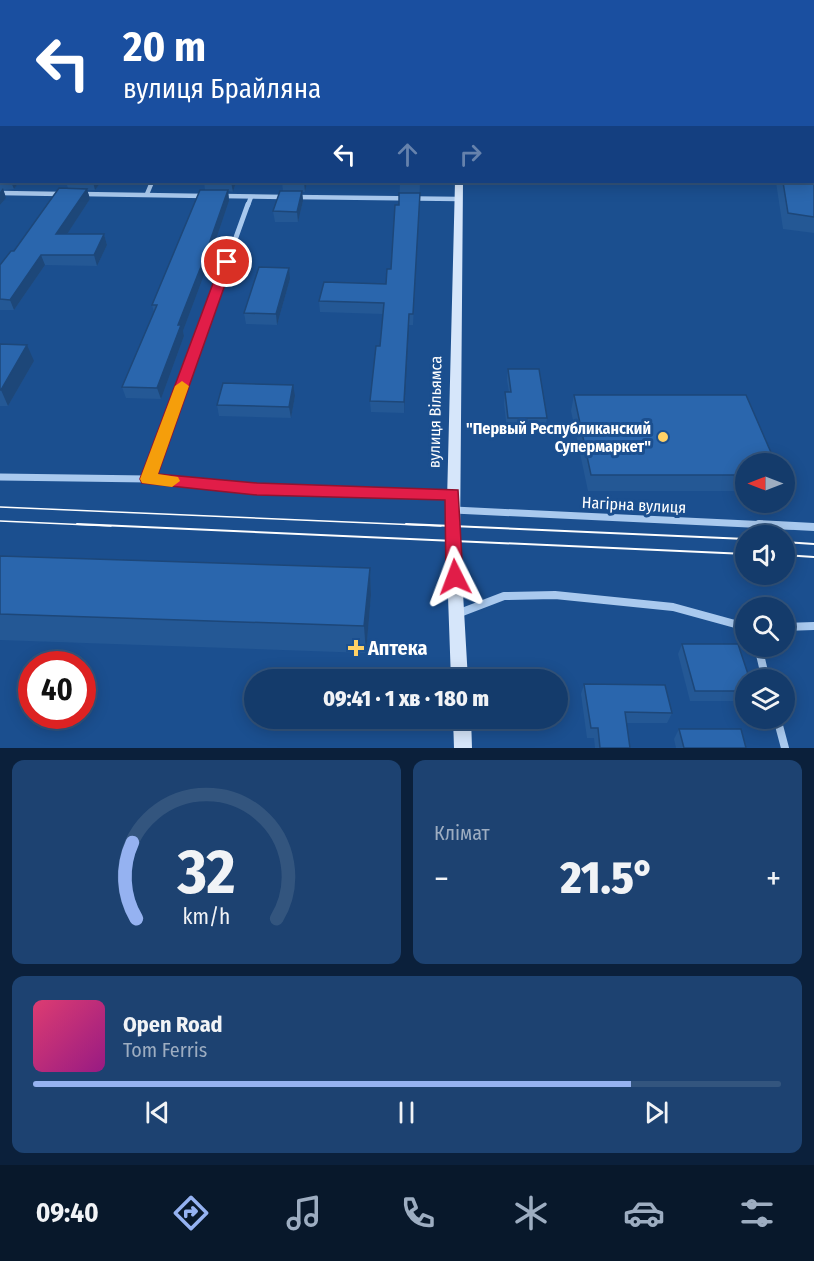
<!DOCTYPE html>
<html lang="uk">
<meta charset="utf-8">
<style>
:root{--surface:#143b6b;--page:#1d4271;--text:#f1f3f6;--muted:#9dadc1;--line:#33557e;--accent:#95b2f1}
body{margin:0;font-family:"Fira Sans Condensed",sans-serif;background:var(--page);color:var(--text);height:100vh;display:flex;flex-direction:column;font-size:22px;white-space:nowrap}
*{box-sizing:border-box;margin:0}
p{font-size:20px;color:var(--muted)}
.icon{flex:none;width:33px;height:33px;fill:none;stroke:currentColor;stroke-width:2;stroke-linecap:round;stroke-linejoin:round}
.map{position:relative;height:748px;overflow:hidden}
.panel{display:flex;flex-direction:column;gap:12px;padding:12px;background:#0b203b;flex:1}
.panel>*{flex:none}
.top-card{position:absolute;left:0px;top:0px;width:814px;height:183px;box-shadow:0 3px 15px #0003,0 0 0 2px var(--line);background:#1a4fa0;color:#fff;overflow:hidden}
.needle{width:39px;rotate:270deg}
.controls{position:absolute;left:735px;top:453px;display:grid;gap:12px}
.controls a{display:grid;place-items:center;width:60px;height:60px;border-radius:50%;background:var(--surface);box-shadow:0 3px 15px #0003,0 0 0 2px var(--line);font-size:30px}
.speed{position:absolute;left:18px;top:651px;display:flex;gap:12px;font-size:30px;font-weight:700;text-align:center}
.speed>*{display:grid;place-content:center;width:78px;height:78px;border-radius:50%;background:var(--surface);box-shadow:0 3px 15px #0003,0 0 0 2px var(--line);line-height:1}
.speed .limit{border:9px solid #d22;background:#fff;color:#111}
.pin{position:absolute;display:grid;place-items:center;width:51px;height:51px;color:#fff;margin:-26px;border:3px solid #fff;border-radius:50%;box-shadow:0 2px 6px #0007}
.me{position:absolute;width:66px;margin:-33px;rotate:357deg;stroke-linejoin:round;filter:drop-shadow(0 0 4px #0008)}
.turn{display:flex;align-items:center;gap:21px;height:126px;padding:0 24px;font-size:27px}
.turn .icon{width:78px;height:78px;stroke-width:2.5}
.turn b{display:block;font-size:42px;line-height:51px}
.lanes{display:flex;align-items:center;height:57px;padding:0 24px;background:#0003;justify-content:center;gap:30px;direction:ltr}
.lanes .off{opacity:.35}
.big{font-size:45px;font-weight:800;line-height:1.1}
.panel .card{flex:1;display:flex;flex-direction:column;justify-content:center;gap:9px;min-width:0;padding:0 21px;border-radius:12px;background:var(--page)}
.panel .dial{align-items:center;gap:0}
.dial svg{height:156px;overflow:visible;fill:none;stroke:var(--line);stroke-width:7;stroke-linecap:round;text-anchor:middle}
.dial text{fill:var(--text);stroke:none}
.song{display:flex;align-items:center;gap:18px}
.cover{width:72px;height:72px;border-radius:9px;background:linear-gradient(135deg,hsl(340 70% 55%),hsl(310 70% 35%))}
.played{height:6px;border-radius:3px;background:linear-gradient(90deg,var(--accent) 80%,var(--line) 80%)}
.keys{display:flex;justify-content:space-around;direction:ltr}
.heat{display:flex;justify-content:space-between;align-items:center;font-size:33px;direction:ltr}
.panel .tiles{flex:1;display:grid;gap:12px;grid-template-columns:1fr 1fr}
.card:last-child{grid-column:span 2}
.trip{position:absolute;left:244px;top:669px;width:324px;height:60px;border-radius:30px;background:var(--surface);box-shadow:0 3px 15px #0003,0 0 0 2px var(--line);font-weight:800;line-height:60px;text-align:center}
.menu{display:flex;height:96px;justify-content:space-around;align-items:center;background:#08182b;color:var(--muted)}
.menu .icon{width:42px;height:42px}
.menu .selected{color:var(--accent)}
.menu b{font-size:27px;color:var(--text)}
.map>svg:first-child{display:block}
.green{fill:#2461a8}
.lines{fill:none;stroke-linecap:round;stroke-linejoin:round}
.street-far3{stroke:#a9c9ee;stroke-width:4.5}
.street-far2{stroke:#a9c9ee;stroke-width:5}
.street-far1{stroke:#a9c9ee;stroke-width:7}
.street{stroke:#a9c9ee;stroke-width:8}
.secondary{fill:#d6e6fa;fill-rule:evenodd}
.tram-far1{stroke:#fff;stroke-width:1.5}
.tram{stroke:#fff;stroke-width:2}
.wall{fill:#245895}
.shaded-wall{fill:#1d4779}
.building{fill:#2a66ad;stroke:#1d4779;stroke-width:1.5}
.route{fill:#e11d48;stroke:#92132f;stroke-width:1.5}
.slow{fill:#f59e0b}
.poi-dot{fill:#ffd166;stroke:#1b4f8f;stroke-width:2}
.labels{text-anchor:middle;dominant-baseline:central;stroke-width:6;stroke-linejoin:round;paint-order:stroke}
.street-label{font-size:16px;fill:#fff;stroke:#1b4f8f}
.poi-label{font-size:16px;font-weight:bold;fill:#fff;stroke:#1b4f8f;text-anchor:end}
.near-poi-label{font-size:20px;font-weight:bold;fill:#fff;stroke:#1b4f8f;text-anchor:start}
</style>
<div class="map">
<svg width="814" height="748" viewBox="0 0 814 748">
<rect width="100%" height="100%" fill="#1b4f8f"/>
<!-- green -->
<polygon class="green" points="0,0 163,0 2,2 0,51"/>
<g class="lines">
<!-- street-far3 -->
<g class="street-far3">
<polyline points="0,193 62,194"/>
<polyline points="81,194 206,196"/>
<polyline points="147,194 152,182"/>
<polyline points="222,196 284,197"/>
<polyline points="294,197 459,199"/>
<polyline points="248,205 251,197"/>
</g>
<!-- street-far2 -->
<polyline class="street-far2" points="196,348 248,204"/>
<!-- street-far1 -->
<g class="street-far1">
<polyline points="0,477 148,479 257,489 453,494"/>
<polyline points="148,479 196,346"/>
<polyline points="454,510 791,526"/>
</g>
<!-- street -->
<g class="street">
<polyline points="759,524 814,527"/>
<polyline points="457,614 504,596 555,595 673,607 746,627"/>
<polyline points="784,627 814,626"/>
<polyline points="758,646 766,680"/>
<polyline points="777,718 785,748"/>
</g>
<!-- secondary -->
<g class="secondary">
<rect x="216" y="0" width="6" height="2"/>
<rect x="813" y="52" width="1" height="4"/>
<rect x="0" y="56" width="2" height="4"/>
<polygon points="455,182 463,182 460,541 468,680 451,680 446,541"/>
<polygon points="453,718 471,718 472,748 454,748"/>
</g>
<!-- tram-far1 -->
<g class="tram-far1">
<polyline points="0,507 441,526"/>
<polyline points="0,521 111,526"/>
</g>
<!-- tram -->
<g class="tram">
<polyline points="77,524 746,554"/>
<polyline points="406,524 746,539"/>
<polyline points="784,542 814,544"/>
<polyline points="784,555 814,557"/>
</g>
</g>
<!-- wall -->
<g class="wall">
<polygon points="2,162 2,182 19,182 14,189 3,190 6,198 0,205 0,164"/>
<polygon points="814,168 814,233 783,229 776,182 813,182"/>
<polygon points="66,182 101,182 95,190 87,190 90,199 67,234 104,234 107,245 97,266 45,265 14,310 0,310 0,265 14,251 68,188"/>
<polygon points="204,182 236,182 233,192 228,191 229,201 204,275 183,331 184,336 161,399 126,398 122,387 154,312 152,305 205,190"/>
<polygon points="282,182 307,182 305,192 302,192 303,201 298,222 275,222 273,211 283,191"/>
<polygon points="400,182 424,182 424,183 420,183 413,325 409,325 404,413 371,412 370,401 380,346 383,314 320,312 319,301 386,284 391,269 399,205"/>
<polygon points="290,279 277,325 246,324 244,313"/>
<polygon points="0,344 34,361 8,406 0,406"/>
<polygon points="508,369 547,418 545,429 507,429 504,404 505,392 509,392 507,380"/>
<polygon points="574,395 746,464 746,491 588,491 571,411"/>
<polygon points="295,396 291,418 219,416 217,405"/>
<polygon points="0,556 370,568 371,595 366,653 0,640"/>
<polygon points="682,644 746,680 746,701 690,701 678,654"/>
<polygon points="584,684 672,713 667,723 626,723 630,748 595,748 594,738 587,738 581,694"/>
<polygon points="679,729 746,748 676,748 674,739"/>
</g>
<!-- shaded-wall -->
<g class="shaded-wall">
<polygon points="11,182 19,182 14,189"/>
<polygon points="93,182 101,182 95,190"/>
<polygon points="231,182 236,182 233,192"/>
<polygon points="304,182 307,182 305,192"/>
<polygon points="3,188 6,198 0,205 0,192"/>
<polygon points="87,189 90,199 60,245 56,234"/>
<polygon points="228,190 229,201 204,275 183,331 184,336 161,399 157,388 178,325"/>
<polygon points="302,191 303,201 298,222 297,212"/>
<polygon points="104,234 107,245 97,266 94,255"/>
<polygon points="41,255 45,265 14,310 10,300"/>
<polygon points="289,268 290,279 277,325 276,314"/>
<polygon points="409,314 409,325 404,413 404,402"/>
<polygon points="27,345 34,361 8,406 1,390"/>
<polygon points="293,385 295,396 291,418 289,407"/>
<polygon points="370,568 371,595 366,653 364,626"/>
</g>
<!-- building -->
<g class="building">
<polygon points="2,162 2,180 0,180 0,164"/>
<polygon points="813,168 814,168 814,217 788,213 783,182 813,182"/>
<rect x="400" y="182" width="20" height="2"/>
<polygon points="59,188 87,189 56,234 104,234 94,255 41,255 10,300 0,299 0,265 11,251 14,251"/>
<polygon points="200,190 228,190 202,264 178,325 181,325 157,388 122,387 157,305 152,305"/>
<polygon points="280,191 302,191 297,212 273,211"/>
<polygon points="399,193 420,193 413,314 409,314 404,402 370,401 376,346 380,346 384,303 319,301 324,282 386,284 387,269 391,269 395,205 399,205"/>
<polygon points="259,267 289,268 276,314 244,313"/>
<polygon points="0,344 27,345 1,390 0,390"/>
<polygon points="508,369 539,369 547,418 508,418 505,392 511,392"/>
<polygon points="223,383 293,385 289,407 217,405"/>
<polygon points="574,395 746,395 776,464 746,464 746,475 591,475"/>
<polygon points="0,556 370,568 364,626 0,614"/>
<polygon points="682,644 738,644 750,680 746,680 746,691 695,691"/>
<polygon points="584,684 665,685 672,713 625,712 630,748 600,748 598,728 591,728"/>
<polygon points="679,729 741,729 746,748 684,748"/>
</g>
<!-- route -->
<polygon class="route" points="227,259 233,262 158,474 257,483 458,490 463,577 461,583 455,585 448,583 446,577 445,500 257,495 142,483 140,479 221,262"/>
<!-- slow -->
<polygon class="slow" points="182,381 189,386 158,474 178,477 180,481 172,487 142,483 140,479 175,386"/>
<!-- markers -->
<g class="poi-dot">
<circle cx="663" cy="437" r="6"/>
<path d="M353 639h6v6h6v6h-6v6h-6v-6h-6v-6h6z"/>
</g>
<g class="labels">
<!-- street labels -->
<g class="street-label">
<text transform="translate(435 412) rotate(-89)">вулиця Вільямса</text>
<text transform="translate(634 505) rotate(3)">Нагірна вулиця</text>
</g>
<!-- poi labels -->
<g class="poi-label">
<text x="651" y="428">"Первый Республиканский<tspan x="651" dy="18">Супермаркет"</tspan></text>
</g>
<!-- near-poi labels -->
<g class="near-poi-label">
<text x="368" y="648">Аптека</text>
</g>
</g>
</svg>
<div class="controls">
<a><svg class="needle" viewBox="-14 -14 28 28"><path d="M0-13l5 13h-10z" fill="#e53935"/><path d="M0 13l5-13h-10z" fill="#9dadc1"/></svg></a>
<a><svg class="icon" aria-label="sound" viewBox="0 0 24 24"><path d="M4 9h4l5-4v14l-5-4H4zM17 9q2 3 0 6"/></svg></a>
<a><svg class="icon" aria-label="search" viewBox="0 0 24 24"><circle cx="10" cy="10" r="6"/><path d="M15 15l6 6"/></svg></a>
<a><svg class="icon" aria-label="layers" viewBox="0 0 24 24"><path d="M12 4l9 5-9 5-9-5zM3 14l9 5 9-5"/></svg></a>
</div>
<div class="speed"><div class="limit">40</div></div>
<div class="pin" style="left:227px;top:262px;background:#d93025"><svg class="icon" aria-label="arrive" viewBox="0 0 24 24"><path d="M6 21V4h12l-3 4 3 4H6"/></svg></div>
<svg class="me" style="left:455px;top:577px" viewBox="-20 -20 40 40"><path d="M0-17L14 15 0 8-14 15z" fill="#e11d48" stroke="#fff" stroke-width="4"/></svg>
<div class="trip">09:41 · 1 хв · 180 m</div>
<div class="top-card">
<div class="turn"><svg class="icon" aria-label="left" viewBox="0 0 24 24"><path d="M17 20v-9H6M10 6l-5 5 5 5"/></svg><div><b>20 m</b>вулиця Брайляна</div></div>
<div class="lanes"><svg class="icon" aria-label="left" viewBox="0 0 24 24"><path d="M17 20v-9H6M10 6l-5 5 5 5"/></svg><svg class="icon off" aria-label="ahead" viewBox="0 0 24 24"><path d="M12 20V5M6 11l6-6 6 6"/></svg><svg class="icon off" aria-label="right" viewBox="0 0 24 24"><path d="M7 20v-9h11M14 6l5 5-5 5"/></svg></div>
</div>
</div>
<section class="panel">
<div class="tiles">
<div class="card dial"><svg viewBox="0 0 100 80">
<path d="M14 69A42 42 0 1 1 86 69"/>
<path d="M14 69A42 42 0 0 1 12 30" stroke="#95b2f1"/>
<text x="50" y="56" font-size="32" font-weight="700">32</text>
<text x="50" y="72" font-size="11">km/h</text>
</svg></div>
<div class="card"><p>Клімат</p>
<div class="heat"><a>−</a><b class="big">21.5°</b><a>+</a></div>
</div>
<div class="card">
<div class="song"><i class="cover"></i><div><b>Open Road</b><p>Tom Ferris</p></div></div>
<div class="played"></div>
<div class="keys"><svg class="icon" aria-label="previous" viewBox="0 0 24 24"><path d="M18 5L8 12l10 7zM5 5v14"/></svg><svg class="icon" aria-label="pause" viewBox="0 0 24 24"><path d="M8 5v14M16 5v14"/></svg><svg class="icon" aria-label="next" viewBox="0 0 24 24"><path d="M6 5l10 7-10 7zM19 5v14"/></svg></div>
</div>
</div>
</section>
<nav class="menu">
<b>09:40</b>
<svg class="icon selected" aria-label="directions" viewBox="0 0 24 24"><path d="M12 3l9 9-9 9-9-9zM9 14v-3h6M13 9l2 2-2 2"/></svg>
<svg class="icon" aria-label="music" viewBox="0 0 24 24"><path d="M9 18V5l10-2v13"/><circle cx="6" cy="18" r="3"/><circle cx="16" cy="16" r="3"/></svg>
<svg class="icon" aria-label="phone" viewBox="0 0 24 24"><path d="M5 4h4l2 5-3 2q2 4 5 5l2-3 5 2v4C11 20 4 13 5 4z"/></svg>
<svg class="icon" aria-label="climate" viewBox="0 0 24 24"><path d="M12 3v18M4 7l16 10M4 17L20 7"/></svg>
<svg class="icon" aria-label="car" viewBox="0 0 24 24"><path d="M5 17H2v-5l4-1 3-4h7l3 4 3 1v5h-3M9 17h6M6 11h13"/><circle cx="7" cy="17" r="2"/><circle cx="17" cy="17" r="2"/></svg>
<svg class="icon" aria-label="filters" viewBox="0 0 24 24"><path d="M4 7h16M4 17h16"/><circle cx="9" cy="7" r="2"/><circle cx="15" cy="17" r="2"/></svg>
</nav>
